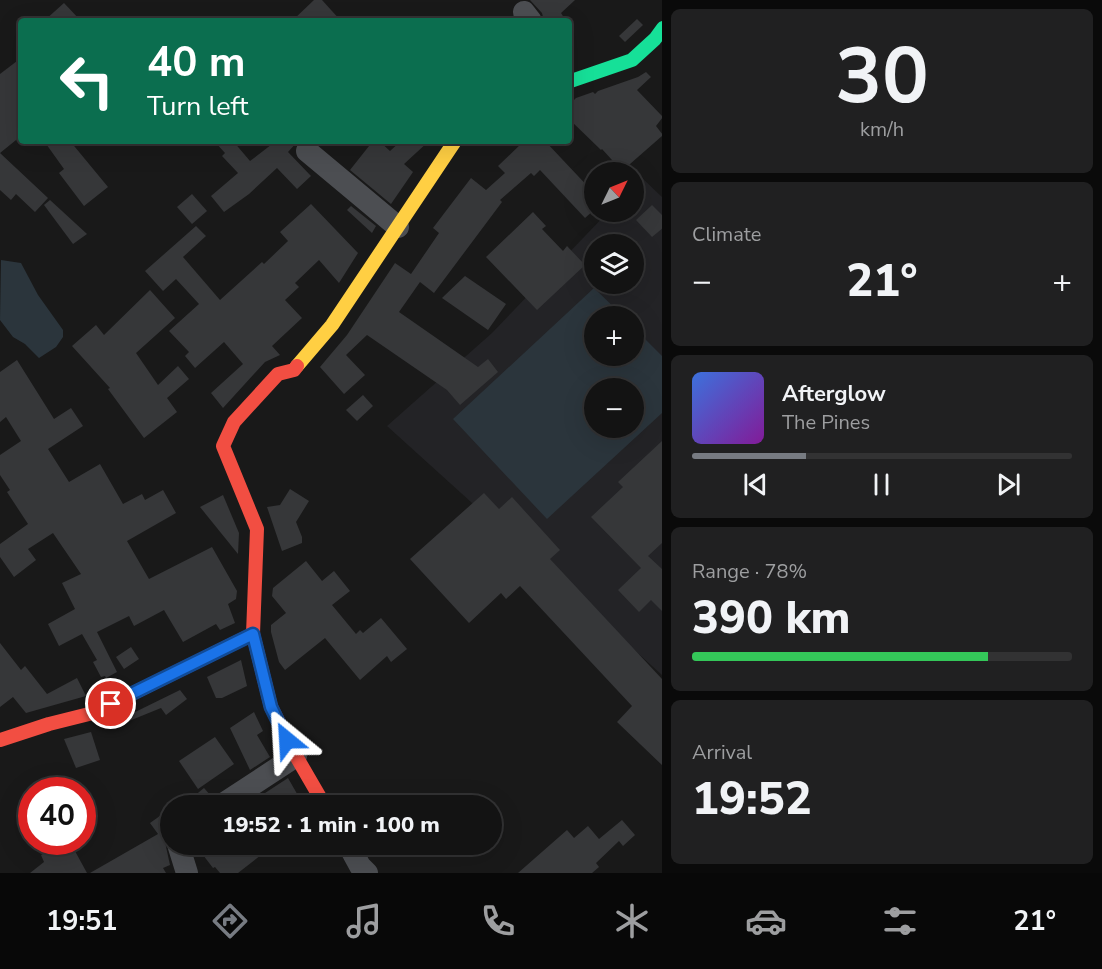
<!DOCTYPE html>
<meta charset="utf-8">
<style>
:root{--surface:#131313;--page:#202021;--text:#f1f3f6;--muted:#9d9ea0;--line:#323233;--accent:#777b82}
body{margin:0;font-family:"Nunito Sans",sans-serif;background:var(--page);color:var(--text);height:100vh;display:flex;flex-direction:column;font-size:22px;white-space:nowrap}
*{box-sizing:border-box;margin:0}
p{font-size:20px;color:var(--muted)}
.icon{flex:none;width:33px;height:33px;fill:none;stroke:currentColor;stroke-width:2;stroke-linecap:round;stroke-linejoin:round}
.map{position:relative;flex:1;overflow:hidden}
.side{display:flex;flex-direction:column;gap:9px;padding:9px;background:#0a0a0a;width:440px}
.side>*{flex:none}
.top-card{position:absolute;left:18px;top:18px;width:554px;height:126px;border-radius:6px;box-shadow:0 6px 24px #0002,0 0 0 2px var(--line);background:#0b6e4f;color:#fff;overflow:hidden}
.needle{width:39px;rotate:47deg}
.buttons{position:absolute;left:584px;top:162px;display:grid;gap:12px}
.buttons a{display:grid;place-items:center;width:60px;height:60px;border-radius:50%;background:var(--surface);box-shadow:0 6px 24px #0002,0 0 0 2px var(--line);font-size:30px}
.speed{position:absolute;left:18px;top:777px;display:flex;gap:12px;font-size:30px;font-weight:700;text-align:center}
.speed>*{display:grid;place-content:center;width:78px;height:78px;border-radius:50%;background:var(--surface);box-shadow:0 6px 24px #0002,0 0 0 2px var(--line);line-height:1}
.speed .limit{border:9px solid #d22;background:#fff;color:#111}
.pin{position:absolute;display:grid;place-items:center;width:51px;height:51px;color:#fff;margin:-26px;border:3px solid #fff;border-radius:50%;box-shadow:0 2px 6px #0007}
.me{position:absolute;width:66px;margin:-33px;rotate:333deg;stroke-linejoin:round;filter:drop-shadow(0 0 4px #0008)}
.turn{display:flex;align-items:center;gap:21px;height:126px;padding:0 30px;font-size:27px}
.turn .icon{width:78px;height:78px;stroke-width:2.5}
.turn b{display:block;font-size:42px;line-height:51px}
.big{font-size:45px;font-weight:800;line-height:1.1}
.side .card{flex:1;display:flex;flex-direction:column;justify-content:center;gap:9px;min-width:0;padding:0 21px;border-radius:9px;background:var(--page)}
.side .dial{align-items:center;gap:0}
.dial b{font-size:78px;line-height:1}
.song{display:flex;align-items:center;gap:18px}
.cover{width:72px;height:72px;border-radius:9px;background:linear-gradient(135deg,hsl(220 70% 55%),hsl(290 70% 35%))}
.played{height:6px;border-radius:3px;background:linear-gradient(90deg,var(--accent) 30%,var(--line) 30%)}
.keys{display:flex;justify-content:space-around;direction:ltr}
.heat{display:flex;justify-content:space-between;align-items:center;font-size:33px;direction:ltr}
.charge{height:9px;border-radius:4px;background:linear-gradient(90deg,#34c759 78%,var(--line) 0)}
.trip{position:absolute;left:160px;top:795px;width:342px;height:60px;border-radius:30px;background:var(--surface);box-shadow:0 6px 24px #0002,0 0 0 2px var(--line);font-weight:800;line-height:60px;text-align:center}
.dock{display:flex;height:96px;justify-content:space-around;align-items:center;background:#080808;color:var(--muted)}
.dock .icon{width:42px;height:42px}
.dock .on{color:var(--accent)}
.dock b{font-size:27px;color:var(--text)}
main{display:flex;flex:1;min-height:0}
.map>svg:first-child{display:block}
.built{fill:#232326;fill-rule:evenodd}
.water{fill:#2b353c;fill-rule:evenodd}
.building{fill:#363739}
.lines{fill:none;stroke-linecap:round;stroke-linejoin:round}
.street{stroke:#4c4e52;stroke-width:22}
.fast{stroke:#16e098;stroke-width:14}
.slow{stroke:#ffcf43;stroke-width:14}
.jam{stroke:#f24e42;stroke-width:14}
.route-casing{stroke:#114b97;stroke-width:15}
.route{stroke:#1a73e8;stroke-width:10}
</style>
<main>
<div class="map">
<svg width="663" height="873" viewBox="0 0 663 873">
<rect width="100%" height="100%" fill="#191919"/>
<!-- built -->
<path class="built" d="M 641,177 L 663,198 L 662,675 L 387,426 L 492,333 L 608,212 L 633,212 L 633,185 ZM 594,244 L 633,244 L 633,284 L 594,284 ZM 594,316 L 633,316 L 633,356 L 594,356 ZM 594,388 L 633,388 L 633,428 L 594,428 Z"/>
<!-- water -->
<g class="water">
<polygon points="1,260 21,263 38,295 63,330 63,337 56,347 39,358 25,344 13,337 0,320"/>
<path d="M 594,288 L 623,316 L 594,316 L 594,356 L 633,356 L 633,327 L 662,356 L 662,413 L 547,519 L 453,419 ZM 594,388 L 633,388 L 633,428 L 594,428 Z"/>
</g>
<!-- building -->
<g class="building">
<polygon points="314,0 322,0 341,21 292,21"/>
<polygon points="530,0 575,0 561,13 566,21 544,21 542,13"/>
<polygon points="64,3 81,21 44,21"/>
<polygon points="637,19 643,25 625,42 619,36"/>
<polygon points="21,58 21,136 0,153 48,198 35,212 16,194 11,200 0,190 0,74"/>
<polygon points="646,72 651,77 637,90 663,117 656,126 663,135 622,171 602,149 601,150 568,118 568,106 576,98 593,92 595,94 598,91 638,77"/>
<polygon points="44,141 70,141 108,187 84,206 59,173 64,169"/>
<polygon points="214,141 233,141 250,161 276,141 298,141 288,152 311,176 297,189 277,168 249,194 224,212 211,196 238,173 222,156 225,153"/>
<polygon points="373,141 379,141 390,151 401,141 429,141 404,164 413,172 391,204 350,170"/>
<polygon points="524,141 545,141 594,193 594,210 585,218 540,170 534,176 531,173 500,200 502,202 434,293 420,282 399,312 478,367 488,359 498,372 460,405 447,390 367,335 346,355 365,375 344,394 320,367 347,335 395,263 411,274 439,233 433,228 471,178 486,190 505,173 498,166"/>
<polygon points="192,194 207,211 192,224 177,207"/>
<polygon points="50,200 87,234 73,244 44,205"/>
<polygon points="311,204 358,253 339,283 319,260 295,283 299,287 285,300 302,318 272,346 280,355 265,362 223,408 211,393 243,364 224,342 195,368 185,356 189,352 169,331 199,304 176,279 163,291 145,271 196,226 206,236 183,257 220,300 262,262 264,264 288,241 280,232"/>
<polygon points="652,205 663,216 663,228 652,237 636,220"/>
<polygon points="351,206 376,226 372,233 347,210"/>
<polygon points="533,212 546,226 542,229 563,251 567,246 585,265 537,310 486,257"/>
<polygon points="465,276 506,304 488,330 442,298"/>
<polygon points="150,290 175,318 136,353 158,385 178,366 189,379 167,398 177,412 144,438 108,389 110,388 72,346 96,325 104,335"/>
<polygon points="17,360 54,419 71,408 83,426 48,449 69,482 100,464 123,504 142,494 145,500 163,490 176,513 127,541 149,579 212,547 237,591 236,599 228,604 235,623 220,630 216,624 183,642 164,610 134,626 129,616 97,632 117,672 106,678 105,676 101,677 93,662 97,660 82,634 59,646 48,624 75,609 62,583 81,574 53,533 28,549 36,560 14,577 0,557 0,544 28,524 7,492 10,490 0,475 0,455 21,441 6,417 0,422 0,372"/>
<polygon points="363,395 373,406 357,421 346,410"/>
<polygon points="663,440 663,542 648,556 663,570 663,612 651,600 639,612 618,590 641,568 591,517 623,487 618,482"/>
<polygon points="290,489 309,501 296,522 302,537 302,543 282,551 267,507 280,505"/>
<polygon points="484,493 499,509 512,497 560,550 550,559 663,680 663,766 617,722 632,706 520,586 506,599 501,593 469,623 410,559"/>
<polygon points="223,495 239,533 238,554 200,507"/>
<polygon points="306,561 322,581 334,571 350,591 332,605 356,634 360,630 363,633 381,618 407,649 391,662 387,656 360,680 325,638 285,670 279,662 271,632 271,625 286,613 272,596 273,588"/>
<polygon points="0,643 21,670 25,666 47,694 77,678 86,696 26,713 13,697 0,707"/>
<polygon points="131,647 139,659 124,669 116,657"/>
<polygon points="241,660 247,686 222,698 216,698 207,677"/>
<polygon points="180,690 187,699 166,715 161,708 129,721 127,716"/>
<polygon points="254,712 263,731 257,735 270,757 250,770 230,728"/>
<polygon points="91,732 100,760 76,768 64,739"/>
<polygon points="215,737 234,764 198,789 179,761"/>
<polygon points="288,778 304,806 245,806"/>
<polygon points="204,788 211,796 207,806 182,806"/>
<polygon points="171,808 171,833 165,842 170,865 163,868 166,873 90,873 158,834 150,823"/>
<polygon points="622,820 635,835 623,846 619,841 596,863 599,867 592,873 518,873 567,830 574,838 588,826 599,839"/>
<polygon points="66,842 70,842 87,873 30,873 44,862 41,855"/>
<polygon points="218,844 275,844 238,873 220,873 215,867 213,868 203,855"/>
</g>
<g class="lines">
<!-- street -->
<g class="street">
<polyline points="524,12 531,21"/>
<polyline points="307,151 398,227"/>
<polyline points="220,806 296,756"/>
<polyline points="178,844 187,873"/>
<polyline points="348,844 360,866 367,873"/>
</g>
<!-- fast -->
<polyline class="fast" points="568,82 632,60 655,39 663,28"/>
<!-- slow -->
<polyline class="slow" points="297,366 332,325 455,141"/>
<!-- jam -->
<g class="jam">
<polyline points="297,366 294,370 278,374 234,422 223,446 257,529 253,634 271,707 296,756 325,806"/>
<polyline points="0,740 49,724 93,713 253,634"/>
</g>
</g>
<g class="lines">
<!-- route casing -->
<g class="route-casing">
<polyline id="route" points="111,704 253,634 271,707 287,740"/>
</g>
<!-- route -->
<use href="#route" class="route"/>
</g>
</svg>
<div class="buttons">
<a><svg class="needle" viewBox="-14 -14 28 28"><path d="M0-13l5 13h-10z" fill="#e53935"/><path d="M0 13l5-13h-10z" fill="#9d9ea0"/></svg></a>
<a><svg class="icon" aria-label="layers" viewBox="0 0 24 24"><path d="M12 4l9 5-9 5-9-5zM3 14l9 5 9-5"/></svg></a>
<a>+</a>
<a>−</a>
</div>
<div class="speed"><div class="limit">40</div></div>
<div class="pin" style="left:111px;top:704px;background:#d93025"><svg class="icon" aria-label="arrive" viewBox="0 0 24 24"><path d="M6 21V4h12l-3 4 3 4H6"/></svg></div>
<svg class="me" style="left:287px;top:740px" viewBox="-20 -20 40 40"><path d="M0-17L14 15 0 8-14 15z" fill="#1a73e8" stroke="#fff" stroke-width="4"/></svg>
<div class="trip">19:52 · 1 min · 100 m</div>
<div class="top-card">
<div class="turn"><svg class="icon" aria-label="left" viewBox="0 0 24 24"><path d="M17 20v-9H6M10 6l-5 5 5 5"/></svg><div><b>40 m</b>Turn left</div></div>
</div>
</div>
<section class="side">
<div class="card dial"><b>30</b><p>km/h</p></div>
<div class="card"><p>Climate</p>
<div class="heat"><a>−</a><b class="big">21°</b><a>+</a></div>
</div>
<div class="card">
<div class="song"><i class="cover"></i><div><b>Afterglow</b><p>The Pines</p></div></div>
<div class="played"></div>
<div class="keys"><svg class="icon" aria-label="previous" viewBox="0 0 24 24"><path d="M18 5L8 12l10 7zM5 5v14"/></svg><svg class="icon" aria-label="pause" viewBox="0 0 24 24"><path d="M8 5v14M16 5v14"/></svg><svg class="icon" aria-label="next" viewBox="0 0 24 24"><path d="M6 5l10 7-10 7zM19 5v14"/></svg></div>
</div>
<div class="card"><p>Range · 78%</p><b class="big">390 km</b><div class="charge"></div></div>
<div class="card"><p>Arrival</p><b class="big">19:52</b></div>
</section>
</main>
<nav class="dock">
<b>19:51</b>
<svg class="icon on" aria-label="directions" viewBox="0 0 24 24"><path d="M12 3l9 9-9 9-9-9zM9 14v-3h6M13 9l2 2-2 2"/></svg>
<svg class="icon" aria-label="music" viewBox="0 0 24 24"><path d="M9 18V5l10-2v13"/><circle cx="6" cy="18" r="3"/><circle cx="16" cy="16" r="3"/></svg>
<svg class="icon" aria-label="phone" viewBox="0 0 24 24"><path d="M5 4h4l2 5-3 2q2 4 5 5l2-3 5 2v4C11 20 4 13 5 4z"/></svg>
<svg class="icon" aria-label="climate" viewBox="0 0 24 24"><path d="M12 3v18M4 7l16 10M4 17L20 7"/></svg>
<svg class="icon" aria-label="car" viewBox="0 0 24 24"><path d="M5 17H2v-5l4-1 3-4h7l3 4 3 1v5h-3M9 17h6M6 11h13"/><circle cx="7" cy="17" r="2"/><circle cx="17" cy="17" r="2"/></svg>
<svg class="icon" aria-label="filters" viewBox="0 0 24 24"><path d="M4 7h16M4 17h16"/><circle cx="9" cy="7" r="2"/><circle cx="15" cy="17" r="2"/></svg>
<b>21°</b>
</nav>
